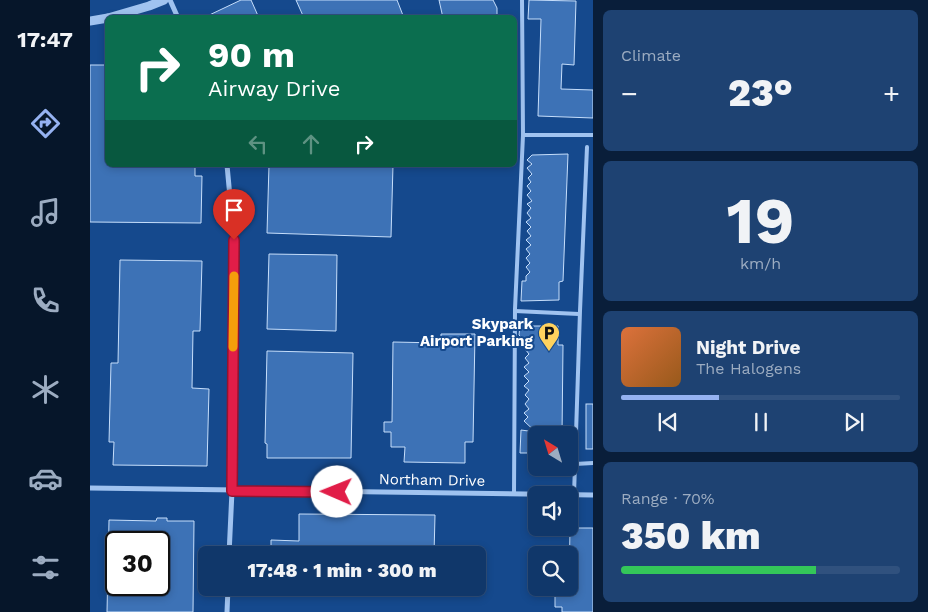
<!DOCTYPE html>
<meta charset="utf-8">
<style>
:root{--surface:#10376a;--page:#1e4272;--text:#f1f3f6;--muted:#9cacc1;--line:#30517e;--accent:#95b2f1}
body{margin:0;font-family:"Work Sans",sans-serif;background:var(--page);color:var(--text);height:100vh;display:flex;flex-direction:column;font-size:19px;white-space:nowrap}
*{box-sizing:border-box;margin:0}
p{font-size:16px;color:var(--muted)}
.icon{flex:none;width:28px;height:28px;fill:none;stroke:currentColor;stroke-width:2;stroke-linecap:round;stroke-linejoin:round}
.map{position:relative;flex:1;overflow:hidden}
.side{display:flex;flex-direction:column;gap:10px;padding:10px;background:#091e3a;width:335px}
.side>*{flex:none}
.hud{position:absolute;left:15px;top:15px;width:412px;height:152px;border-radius:8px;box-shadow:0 2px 8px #0003,0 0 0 1px var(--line);background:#0b6e4f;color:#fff;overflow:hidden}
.needle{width:32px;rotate:322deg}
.controls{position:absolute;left:438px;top:426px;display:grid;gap:10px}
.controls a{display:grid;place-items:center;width:50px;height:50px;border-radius:8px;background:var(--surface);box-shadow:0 2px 8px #0003,0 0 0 1px var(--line);font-size:25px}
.speed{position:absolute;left:15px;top:531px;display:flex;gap:10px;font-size:25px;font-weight:700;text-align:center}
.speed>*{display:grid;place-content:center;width:65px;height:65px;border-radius:50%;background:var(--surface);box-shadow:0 2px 8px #0003,0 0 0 1px var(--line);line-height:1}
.speed .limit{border:2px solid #111;border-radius:8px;background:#fff;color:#111}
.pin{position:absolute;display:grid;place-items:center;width:42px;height:42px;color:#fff;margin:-51px -21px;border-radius:50% 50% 50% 0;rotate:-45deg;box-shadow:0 0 5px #0007}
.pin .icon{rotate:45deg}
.me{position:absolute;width:55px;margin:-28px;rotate:271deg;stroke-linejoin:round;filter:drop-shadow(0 0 4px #0008)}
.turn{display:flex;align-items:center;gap:18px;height:105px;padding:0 20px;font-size:22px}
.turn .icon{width:65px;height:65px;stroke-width:2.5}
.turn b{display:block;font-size:35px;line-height:42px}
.lanes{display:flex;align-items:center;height:48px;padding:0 20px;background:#0003;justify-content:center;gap:25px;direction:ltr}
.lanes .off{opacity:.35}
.big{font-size:38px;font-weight:800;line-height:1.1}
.side .tile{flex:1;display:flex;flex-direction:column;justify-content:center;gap:8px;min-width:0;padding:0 18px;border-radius:8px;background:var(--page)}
.side .dial{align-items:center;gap:0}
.dial b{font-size:65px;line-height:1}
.song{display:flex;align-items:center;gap:15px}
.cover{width:60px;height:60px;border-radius:8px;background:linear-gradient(135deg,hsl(20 70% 55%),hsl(30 70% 35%))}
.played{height:5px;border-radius:2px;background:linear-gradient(90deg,var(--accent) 35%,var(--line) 35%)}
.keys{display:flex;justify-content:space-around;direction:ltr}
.heat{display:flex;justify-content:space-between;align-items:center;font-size:28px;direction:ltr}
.charge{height:8px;border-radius:4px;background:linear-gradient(90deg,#34c759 70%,var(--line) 0)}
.trip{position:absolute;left:108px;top:546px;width:288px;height:50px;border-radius:8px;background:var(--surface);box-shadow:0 2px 8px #0003,0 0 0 1px var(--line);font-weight:800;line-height:50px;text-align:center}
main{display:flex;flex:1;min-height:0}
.menu{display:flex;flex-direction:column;width:90px;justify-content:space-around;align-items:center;background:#06162a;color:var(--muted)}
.menu .icon{width:35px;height:35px}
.menu .selected{color:var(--accent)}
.menu b{font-size:22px;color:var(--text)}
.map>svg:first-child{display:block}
.building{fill:#3d72b6;stroke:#c6defb;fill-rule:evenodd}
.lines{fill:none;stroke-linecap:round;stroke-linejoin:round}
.service{stroke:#a0c3f0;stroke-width:4}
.minor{stroke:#a0c3f0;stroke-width:5}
.tertiary{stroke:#a0c3f0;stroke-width:9}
.route-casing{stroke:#92132f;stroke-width:12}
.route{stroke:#e11d48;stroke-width:9}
.slow{stroke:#f59e0b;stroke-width:9}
.labels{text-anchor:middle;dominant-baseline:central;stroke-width:4;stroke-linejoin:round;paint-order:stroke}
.poi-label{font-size:15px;font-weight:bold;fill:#fff;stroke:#15498d;text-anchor:end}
.street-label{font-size:15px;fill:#fff;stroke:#15498d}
</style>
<main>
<nav class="menu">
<b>17:47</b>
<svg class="icon selected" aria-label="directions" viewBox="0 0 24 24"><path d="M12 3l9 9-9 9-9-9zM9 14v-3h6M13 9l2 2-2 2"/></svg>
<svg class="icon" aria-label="music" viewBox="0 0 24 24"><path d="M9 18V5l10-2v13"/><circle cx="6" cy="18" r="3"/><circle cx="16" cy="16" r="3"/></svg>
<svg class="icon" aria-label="phone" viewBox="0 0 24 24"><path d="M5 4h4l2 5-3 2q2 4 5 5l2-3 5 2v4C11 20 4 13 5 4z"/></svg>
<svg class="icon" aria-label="climate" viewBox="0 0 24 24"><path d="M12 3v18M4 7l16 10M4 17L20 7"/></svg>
<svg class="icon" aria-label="car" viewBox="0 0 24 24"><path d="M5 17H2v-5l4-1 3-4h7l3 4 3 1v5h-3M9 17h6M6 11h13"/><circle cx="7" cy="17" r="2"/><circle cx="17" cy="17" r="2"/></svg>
<svg class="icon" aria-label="filters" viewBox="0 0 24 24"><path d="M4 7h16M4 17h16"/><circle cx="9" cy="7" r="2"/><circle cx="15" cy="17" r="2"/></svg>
</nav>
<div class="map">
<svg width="503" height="612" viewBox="0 0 503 612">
<rect width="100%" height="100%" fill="#15498d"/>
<!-- building -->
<g class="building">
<polygon points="151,0 161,0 169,18 113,18"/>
<polygon points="206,0 307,0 314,18 214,18"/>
<polygon points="349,0 403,0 407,8 407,18 353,18"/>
<polygon points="439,0 486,1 484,65 472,64 471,89 503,90 503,118 448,116 451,19 438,19"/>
<polygon points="0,65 18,65 18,165 105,165 105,176 112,176 111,223 0,222"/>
<polygon points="478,154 473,281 469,282 469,300 431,301 432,281 436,281 436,276 440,272 436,267 440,263 436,258 440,254 436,249 441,245 436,240 441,236 437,231 441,227 436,222 441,218 437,213 441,208 437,204 442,201 437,195 441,191 437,186 441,182 438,178 442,174 437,168 442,164 437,160 442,155"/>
<polygon points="179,165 303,165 301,237 177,233"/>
<polygon points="179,254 247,255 246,331 177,329"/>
<polygon points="30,260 112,261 110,331 103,331 102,388 119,389 117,466 23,465 24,442 19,442 21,363 28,363"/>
<polygon points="430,326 468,326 468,345 473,345 472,435 449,435 434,421 438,417 434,413 439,409 435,404 439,399 435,395 439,390 434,386 439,381 434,376 439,372 434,367 439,363 435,358 439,354 435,349 440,346 429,335"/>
<polygon points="351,334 385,334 383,442 375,442 375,463 314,462 315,447 301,447 301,432 294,432 294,422 302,422 303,342 351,343"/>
<polygon points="177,351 263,353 261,458 177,458 177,444 175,443"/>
<rect x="496" y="404" width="7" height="45"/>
<polygon points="431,430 446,432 446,453 430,453"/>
<polygon points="209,514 345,515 344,555 181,555 181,540 209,541"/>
<path d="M 67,518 L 77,518 L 77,521 L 104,521 L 103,612 L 17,612 L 19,520 L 66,521 ZM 26,542 L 69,542 L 69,585 L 26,585 Z"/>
<polygon points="480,528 503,528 503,612 472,612 472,607 465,607 465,588 479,588"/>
</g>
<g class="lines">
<!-- service -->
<g class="service">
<polyline points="432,0 433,135 503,135"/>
<polyline points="425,311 489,314"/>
<polyline points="485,464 503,463"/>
<polyline points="424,494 425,309 433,135"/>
<polyline points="484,495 490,311 497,147"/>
</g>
<!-- minor -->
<g class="minor">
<polyline points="80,0 88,18"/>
<polyline points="137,165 144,240 142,491 139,555"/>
<polyline points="0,488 503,495"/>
<polyline points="137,612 138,588"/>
</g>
<!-- tertiary -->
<g class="tertiary">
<polyline points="18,18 59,6 74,0"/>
<polyline points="0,21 18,18"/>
</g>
</g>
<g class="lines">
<!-- route casing -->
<g class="route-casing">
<polyline id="route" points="144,240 142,491 247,492"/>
</g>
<!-- route -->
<use href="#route" class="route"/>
<!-- slow -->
<polyline class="slow" points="143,347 144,276"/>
</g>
<!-- icons -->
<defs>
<g id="parking-pin" transform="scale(1.125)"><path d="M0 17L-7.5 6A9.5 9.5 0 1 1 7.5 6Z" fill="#ffd25e" stroke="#15498d"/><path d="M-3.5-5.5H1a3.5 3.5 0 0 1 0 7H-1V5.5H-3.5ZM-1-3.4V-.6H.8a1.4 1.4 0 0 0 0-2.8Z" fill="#111"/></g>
</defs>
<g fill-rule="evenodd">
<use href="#parking-pin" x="459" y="333"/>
</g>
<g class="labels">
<!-- poi labels -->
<g class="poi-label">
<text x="443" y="324">Skypark<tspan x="443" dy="17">Airport Parking</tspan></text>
</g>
<!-- street labels -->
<g class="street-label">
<text transform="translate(342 480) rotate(1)">Northam Drive</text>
</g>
</g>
</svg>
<div class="controls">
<a><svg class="needle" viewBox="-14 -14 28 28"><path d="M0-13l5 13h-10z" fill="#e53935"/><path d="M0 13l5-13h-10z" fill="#9cacc1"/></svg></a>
<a><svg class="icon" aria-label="sound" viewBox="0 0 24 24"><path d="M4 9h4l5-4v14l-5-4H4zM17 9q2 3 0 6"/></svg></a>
<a><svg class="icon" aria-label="search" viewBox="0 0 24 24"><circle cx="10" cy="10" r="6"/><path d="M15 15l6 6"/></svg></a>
</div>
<div class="speed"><div class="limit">30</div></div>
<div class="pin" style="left:144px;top:240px;background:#d93025"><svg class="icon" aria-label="arrive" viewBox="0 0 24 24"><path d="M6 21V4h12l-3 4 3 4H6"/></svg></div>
<svg class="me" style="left:247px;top:492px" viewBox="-20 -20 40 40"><circle r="19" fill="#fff"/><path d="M0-13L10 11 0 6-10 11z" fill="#e11d48"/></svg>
<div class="trip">17:48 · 1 min · 300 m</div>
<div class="hud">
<div class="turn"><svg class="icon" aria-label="right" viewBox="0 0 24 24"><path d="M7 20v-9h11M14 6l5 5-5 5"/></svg><div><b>90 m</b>Airway Drive</div></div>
<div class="lanes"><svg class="icon off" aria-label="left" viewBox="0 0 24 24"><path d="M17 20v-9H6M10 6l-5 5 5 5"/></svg><svg class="icon off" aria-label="ahead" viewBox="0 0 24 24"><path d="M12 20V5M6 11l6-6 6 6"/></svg><svg class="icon" aria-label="right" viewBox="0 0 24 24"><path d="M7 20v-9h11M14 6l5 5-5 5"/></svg></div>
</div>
</div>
<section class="side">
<div class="tile"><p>Climate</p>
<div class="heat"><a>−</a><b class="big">23°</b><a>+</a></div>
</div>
<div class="tile dial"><b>19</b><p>km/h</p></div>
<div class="tile">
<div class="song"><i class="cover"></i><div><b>Night Drive</b><p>The Halogens</p></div></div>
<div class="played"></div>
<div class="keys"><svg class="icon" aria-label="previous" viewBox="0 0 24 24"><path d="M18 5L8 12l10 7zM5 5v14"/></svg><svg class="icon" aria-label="pause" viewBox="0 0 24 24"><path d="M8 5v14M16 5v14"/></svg><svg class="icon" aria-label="next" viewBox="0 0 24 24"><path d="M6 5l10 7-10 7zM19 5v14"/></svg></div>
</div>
<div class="tile"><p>Range · 70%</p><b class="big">350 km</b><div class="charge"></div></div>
</section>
</main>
